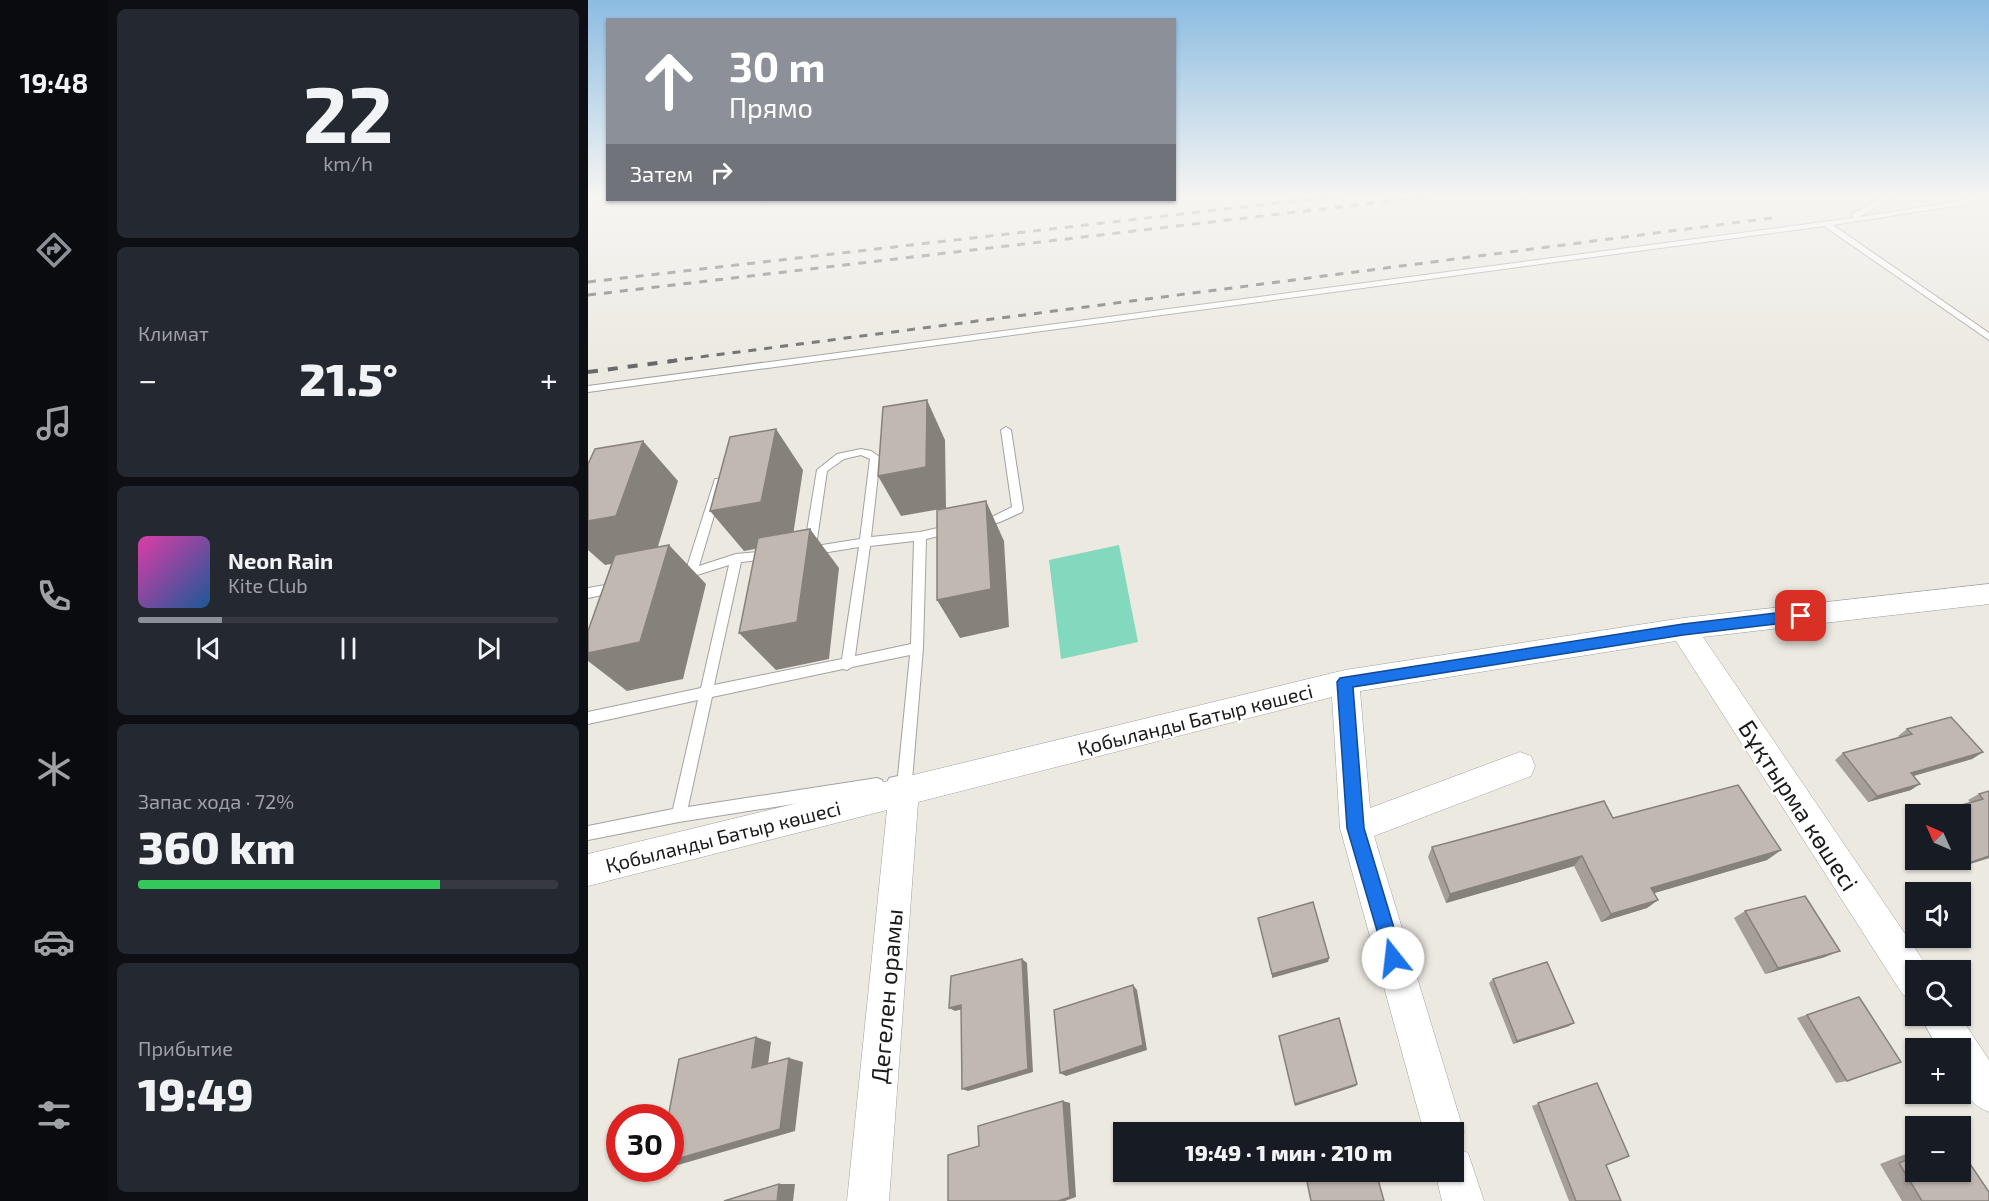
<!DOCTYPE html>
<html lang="ru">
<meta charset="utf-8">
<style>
:root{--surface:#171b24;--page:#242831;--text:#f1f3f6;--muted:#9ea1a6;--line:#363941;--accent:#8c9099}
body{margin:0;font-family:"Exo 2",sans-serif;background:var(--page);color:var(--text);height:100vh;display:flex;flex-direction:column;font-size:22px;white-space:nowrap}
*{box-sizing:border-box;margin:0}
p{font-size:20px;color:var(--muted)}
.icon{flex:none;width:33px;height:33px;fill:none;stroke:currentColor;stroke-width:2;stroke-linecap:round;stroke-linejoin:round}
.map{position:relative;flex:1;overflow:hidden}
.sheet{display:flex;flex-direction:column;gap:9px;padding:9px;background:#0d0f14;width:480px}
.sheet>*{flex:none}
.guide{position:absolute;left:18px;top:18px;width:570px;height:183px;border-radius:0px;box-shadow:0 2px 4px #0004;background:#8c9099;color:#fff;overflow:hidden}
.needle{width:39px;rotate:315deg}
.tools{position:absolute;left:1317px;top:804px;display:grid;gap:12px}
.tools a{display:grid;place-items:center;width:66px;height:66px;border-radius:0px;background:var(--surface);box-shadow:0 2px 4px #0004;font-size:30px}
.speed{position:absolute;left:18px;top:1104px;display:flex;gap:12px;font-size:30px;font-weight:700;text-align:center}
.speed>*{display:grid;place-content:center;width:78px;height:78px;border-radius:50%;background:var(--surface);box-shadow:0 2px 4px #0004;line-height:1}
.speed .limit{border:9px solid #d22;background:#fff;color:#111}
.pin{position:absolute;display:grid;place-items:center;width:51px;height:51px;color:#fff;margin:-26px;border-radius:12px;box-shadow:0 3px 9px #0006}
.me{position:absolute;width:66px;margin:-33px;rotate:344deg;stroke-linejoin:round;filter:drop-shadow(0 0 4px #0008)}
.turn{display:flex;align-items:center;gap:21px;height:126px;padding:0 24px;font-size:27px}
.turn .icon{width:78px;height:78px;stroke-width:2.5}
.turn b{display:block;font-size:42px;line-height:51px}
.then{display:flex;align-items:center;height:57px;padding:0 24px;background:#0003;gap:12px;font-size:22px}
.big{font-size:45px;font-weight:800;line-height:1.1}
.sheet .widget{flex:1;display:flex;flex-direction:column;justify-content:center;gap:9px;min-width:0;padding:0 21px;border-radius:9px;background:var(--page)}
.sheet .dial{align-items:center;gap:0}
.dial b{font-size:78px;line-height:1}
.song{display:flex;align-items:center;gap:18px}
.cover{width:72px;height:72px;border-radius:9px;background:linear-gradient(135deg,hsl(320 70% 55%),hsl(210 70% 35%))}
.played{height:6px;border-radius:3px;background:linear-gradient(90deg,var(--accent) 20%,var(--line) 20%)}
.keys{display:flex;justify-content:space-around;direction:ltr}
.heat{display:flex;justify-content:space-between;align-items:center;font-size:33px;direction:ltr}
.charge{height:9px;border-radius:4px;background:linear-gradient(90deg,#34c759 72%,var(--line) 0)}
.trip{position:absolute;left:525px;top:1122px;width:351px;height:60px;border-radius:0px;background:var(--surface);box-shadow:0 2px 4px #0004;font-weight:800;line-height:60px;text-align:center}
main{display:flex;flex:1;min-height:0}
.dock{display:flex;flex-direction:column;width:108px;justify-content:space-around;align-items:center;background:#090b0e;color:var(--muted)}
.dock .icon{width:42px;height:42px}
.dock .selected{color:var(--accent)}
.dock b{font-size:27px;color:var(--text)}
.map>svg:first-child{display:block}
.pitch{fill:#82d9bd}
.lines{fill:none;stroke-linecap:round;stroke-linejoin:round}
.service-casing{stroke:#a2a2a2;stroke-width:2}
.minor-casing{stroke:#a2a2a2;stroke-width:1}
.service{fill:#fff;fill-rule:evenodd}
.minor{fill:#fff;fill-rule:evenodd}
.rail-far1{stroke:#696969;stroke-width:3;stroke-dasharray:8 8;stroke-linecap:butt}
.rail{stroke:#696969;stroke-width:4;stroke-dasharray:10 10;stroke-linecap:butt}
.wall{fill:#a69e98}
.shaded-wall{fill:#87817c}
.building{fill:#c1b8b1;stroke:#87817c;stroke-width:1.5}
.route{fill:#1a73e8;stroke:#114b97;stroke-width:1.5}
.labels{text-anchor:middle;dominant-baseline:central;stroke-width:4.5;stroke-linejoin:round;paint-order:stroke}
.street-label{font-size:20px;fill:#1b1b1b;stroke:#fff}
.near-street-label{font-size:24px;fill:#1b1b1b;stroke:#fff}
</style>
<main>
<nav class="dock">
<b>19:48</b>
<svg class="icon selected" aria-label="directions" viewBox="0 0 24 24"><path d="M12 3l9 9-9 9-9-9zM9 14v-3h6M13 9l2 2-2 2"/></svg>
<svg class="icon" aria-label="music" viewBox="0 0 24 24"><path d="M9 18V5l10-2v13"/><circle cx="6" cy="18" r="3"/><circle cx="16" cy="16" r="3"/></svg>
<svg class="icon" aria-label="phone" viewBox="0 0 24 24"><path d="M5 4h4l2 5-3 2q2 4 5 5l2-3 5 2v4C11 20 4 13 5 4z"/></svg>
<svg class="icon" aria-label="climate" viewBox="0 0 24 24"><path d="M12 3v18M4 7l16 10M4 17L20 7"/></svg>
<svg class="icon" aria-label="car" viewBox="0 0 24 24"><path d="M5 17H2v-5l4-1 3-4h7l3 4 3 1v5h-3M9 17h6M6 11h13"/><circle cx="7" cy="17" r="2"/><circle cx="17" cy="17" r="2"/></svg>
<svg class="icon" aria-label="filters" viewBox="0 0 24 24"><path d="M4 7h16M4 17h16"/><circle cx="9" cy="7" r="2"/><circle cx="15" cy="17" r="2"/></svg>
</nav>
<section class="sheet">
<div class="widget dial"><b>22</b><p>km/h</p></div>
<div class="widget"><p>Климат</p>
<div class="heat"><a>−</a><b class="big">21.5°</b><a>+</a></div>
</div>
<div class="widget">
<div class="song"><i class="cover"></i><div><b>Neon Rain</b><p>Kite Club</p></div></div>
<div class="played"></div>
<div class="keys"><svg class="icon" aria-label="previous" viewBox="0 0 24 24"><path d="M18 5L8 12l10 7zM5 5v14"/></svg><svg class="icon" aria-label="pause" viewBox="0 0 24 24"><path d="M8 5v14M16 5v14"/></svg><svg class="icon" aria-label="next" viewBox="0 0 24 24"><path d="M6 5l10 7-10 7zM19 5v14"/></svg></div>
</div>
<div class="widget"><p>Запас хода · 72%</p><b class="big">360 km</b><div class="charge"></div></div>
<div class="widget"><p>Прибытие</p><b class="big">19:49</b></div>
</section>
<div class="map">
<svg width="1401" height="1201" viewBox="0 0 1401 1201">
<rect width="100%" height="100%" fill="#ece9e1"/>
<!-- pitch -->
<polygon class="pitch" points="531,545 550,642 473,659 461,560"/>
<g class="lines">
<!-- service casing -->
<g class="service-casing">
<g id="service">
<polygon points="1298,196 1307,196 1271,217 1372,201 1388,196 1397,196 1373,205 1245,225 1401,333 1401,340 1236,226 0,392 0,386 1265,218 1264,214"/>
<path d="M 418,427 L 423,430 L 435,509 L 434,512 C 420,518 404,528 388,526 L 386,523 L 388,520 L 406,516 L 424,507 L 413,430 Z"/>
<path d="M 273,449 L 283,451 L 292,457 L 283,537 L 332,532 L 363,525 L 369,529 L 367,532 L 338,539 L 335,648 L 324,781 L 322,786 L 306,790 L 301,788 L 299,783 L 301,778 L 310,776 L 322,655 L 264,667 L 259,670 L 255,669 L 124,697 L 100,807 L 289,778 L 294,780 L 296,785 L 294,790 L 91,822 L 0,840 L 0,826 L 85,809 L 110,700 L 0,724 L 0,712 L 113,688 L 141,565 L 93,580 L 87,576 L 89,573 L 98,570 L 127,479 L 135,479 L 136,482 L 111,566 L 148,554 L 181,551 L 187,555 L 181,559 L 153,562 L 126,685 L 254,659 L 271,547 L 222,555 L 218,554 L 216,549 L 229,470 L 249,454 ZM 273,455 L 282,459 L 272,539 L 228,546 L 239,471 L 256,459 ZM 326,541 L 323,644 L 267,656 L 282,546 Z"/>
<polygon points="29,583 33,585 35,588 33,591 0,598 0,588"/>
</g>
</g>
<!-- minor casing -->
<g class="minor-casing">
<g id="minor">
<polygon points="1401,584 1401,604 1115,637 1341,969 1328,970 1328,1000 1315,995 1088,641 772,691 782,808 932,752 943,756 947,766 943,776 786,836 876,1132 867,1147 880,1153 896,1201 854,1201 847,1172 866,1172 866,1132 836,1132 752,828 744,697 330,802 301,1201 259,1201 299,810 0,886 0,854 757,670 1095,618"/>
<path d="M 1332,1016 L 1372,1016 L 1401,1060 L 1401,1112 C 1370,1099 1372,1077 1372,1048 L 1350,1048 Z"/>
</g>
</g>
<!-- service -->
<use href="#service" class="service"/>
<!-- minor -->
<use href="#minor" class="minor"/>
<!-- rail-far1 -->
<g class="rail-far1">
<polyline points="0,282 751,196"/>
<polyline points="0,295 845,196"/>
<polyline points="81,361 1191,217"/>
</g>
<!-- rail -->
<polyline class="rail" points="0,372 92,360"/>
</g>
<!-- wall -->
<g class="wall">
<polygon points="1319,729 1395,752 1384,759 1326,776 1323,790 1280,802 1247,760 1255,753 1311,737 1310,736"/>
<polygon points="1401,791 1401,858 1369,868 1362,860 1372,860 1372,814 1382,802 1380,800 1391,794"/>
<polygon points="1025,818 1193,850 1179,860 1066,893 1070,900 1059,908 1013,922 986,866 858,903 840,857 844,847"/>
<polygon points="1157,911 1237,957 1177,974 1146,918"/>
<polygon points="905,979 981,1026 925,1044 901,983"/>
<polygon points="1271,997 1259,1081 1248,1083 1209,1018"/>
<polygon points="1009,1083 1018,1165 1033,1201 981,1201 944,1106"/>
<polygon points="1328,1150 1328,1172 1401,1201 1314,1201 1292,1164"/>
</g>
<!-- shaded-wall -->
<g class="shaded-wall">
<polygon points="339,400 357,440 358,508 313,516 290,476"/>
<polygon points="188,429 215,470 204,542 156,551 122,511"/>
<polygon points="55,441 90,481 67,556 17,565 0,550 0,521"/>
<polygon points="398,501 416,541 421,627 372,638 349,600"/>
<polygon points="222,529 251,568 241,659 188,670 151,633"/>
<polygon points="81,545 118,584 95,679 39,691 0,661 0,653"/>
<polygon points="1395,752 1384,759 1314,779 1323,773"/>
<polygon points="1332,784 1323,790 1280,802 1289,796"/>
<polygon points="1193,850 1179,860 1053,897 1063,888"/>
<polygon points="994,856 986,866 858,903 862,894"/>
<polygon points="1401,856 1401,858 1369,868 1381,863"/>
<polygon points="1070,900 1059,908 1013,922 1023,914"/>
<polygon points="1252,951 1237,957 1177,974 1190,968"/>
<polygon points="741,958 740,962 684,978 684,974"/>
<polygon points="434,959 439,963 445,1072 380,1091 374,1089"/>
<polygon points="545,985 549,990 559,1050 478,1076 472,1073"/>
<polygon points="373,1005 379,1008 367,1011 361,1008"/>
<polygon points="986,1023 981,1026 925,1044 929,1041"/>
<polygon points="168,1037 183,1042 179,1072 164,1068"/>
<polygon points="201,1058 215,1062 207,1131 90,1165 82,1165 82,1161"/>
<polygon points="769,1084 768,1086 707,1106 707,1104"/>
<polygon points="475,1101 482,1103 488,1197 477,1201 470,1201"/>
<polygon points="191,1184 207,1184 205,1201 189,1201"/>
</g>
<!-- building -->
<g class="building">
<polygon points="339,400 338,467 290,476 295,407"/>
<polygon points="188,429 173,502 122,511 142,437"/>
<polygon points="55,441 28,516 0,521 0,464 7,449"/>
<polygon points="398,501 403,589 349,600 349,510"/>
<polygon points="222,529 209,622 151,633 170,538"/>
<polygon points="81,545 52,642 0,653 0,631 27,555"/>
<polygon points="1363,717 1395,752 1323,773 1332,784 1289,796 1255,753 1324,734 1319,729"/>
<polygon points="1150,785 1193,850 1063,888 1070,900 1023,914 994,856 862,894 844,847 1016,801 1025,818"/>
<polygon points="1401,791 1401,856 1381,863 1372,853 1372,814 1342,814 1395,799 1391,794"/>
<polygon points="1217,896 1252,951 1190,968 1157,911"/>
<polygon points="725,902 741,958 684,974 670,918"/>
<polygon points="434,959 440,1069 374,1089 373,1005 361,1008 363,976"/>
<polygon points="959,962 986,1023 929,1041 905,979"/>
<polygon points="545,985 555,1045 472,1073 466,1010"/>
<polygon points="1271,997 1313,1062 1259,1081 1219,1015"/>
<polygon points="751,1018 769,1084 707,1104 691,1036"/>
<polygon points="168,1037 164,1068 201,1058 192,1129 82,1161 82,1118 80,1118 91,1059"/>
<polygon points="1009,1083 1041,1156 1018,1165 1033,1201 988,1201 950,1103"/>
<polygon points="475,1101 482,1197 470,1201 360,1201 360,1155 391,1146 390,1126"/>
<polygon points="1372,1149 1401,1192 1401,1201 1334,1201 1311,1163 1328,1156 1328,1172 1372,1172"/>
<polygon points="717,1172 788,1172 796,1201 723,1201"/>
<polygon points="191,1184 189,1201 136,1201"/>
</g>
<!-- sky -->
<linearGradient id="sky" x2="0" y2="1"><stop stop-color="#8cbce2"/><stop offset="0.54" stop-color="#f6f5f2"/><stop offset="1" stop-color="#f6f5f2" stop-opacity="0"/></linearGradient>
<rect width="1401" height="364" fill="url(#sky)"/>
<!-- route -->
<polygon class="route" points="1213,610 1220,616 1213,621 1095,635 765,687 776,828 815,958 812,965 805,968 799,965 759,828 749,682 752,678 1095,624"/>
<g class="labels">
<!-- street labels -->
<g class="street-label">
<text transform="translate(607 719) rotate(-14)">Қобыланды Батыр көшесі</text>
<text transform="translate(135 836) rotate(-14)">Қобыланды Батыр көшесі</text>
</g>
<!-- near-street labels -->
<g class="near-street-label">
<text transform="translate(1211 805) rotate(57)">Бұқтырма көшесі</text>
<text transform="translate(298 996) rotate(-85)">Дегелен орамы</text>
</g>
</g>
</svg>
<div class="tools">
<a><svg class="needle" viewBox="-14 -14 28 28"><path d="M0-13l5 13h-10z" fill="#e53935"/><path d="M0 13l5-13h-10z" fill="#9ea1a6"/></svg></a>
<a><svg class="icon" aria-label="sound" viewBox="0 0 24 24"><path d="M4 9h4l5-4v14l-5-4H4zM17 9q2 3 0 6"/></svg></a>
<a><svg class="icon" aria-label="search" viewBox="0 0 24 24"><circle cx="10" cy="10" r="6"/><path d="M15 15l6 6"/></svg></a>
<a>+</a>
<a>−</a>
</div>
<div class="speed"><div class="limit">30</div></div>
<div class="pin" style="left:1213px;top:616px;background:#d93025"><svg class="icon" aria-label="arrive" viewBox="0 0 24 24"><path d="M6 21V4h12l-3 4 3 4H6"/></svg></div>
<svg class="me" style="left:805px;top:958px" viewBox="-20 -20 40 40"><circle r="19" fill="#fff"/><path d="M0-13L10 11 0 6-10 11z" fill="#1a73e8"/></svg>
<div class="trip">19:49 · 1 мин · 210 m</div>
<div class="guide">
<div class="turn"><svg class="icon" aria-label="ahead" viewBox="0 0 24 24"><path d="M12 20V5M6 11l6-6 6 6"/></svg><div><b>30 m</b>Прямо</div></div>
<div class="then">Затем<svg class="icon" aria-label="right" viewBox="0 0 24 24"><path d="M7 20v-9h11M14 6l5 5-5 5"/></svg></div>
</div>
</div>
</main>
